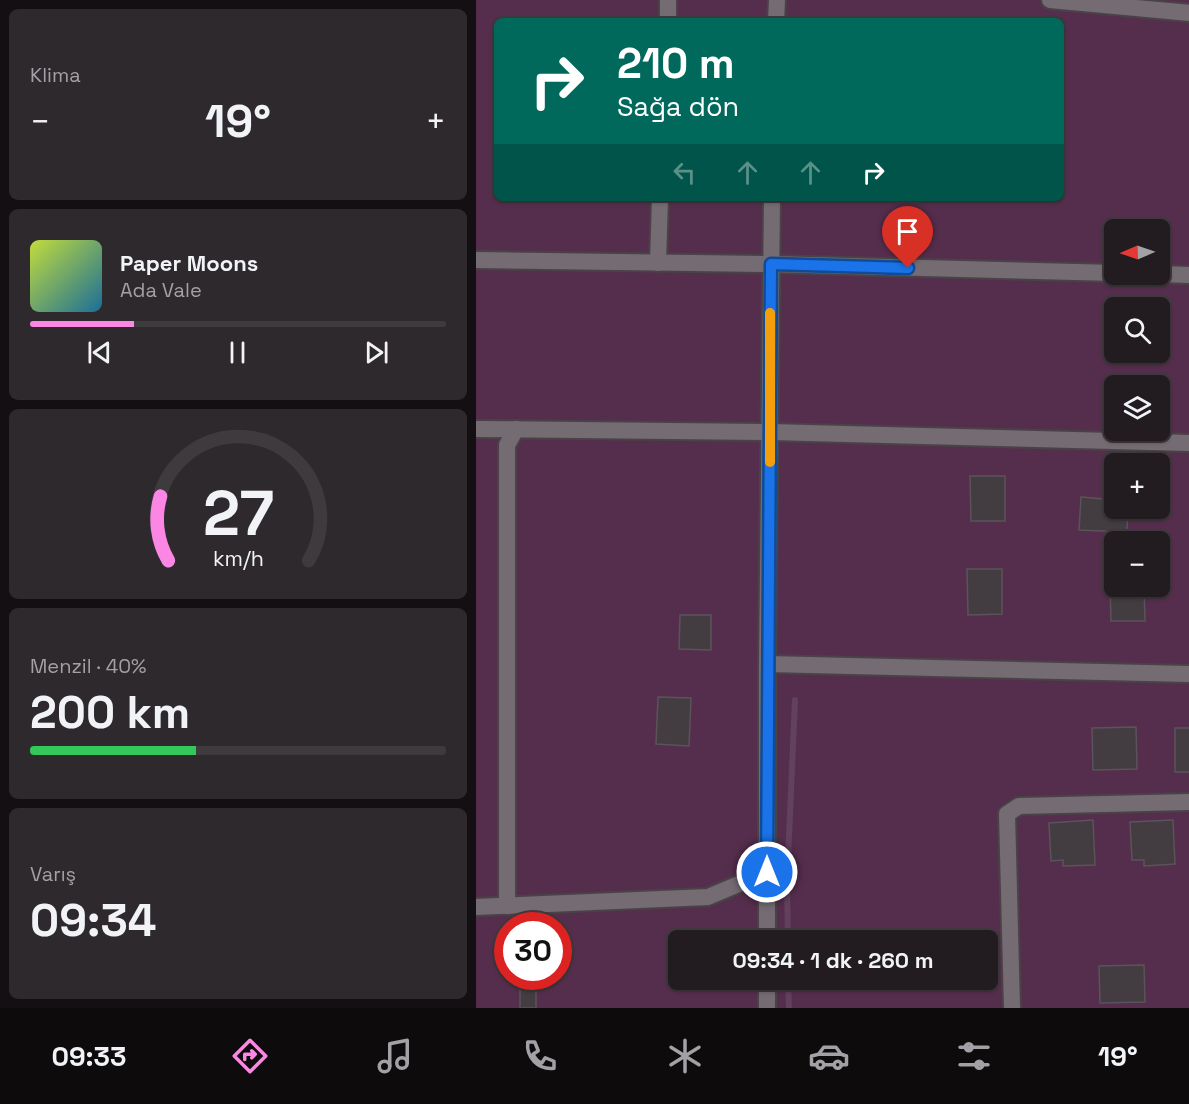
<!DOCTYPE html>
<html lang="tr">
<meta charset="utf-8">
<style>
:root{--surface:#221c20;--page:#2e292d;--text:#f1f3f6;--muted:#a2a1a5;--line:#3f3a3e;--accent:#fc86e4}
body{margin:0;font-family:"Space Grotesk",sans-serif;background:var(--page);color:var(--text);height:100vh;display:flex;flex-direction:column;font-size:22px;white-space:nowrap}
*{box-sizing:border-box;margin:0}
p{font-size:20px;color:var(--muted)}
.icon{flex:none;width:33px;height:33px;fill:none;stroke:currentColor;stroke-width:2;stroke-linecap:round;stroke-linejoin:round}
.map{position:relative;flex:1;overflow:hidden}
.drawer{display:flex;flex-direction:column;gap:9px;padding:9px;background:#130f12;width:476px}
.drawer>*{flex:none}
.banner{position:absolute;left:18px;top:18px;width:570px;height:183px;border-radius:9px;box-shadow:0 2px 4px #0004,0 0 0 2px var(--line);background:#00695c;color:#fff;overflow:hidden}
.needle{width:39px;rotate:268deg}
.fabs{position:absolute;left:628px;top:219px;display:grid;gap:12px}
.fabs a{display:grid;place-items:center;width:66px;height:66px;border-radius:9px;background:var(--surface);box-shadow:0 2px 4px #0004,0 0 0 2px var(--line);font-size:30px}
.speed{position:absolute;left:18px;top:912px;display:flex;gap:12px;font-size:30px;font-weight:700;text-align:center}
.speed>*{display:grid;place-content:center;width:78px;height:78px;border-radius:50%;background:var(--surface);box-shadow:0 2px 4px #0004,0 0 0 2px var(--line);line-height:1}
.speed .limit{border:9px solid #d22;background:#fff;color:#111}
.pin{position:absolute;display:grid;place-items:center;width:51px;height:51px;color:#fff;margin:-62px -26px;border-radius:50% 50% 50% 0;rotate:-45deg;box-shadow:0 0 6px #0007}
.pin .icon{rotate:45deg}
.me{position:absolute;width:66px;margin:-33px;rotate:0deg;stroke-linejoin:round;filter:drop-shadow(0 0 4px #0008)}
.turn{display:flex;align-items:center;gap:21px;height:126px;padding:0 24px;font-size:27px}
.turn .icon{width:78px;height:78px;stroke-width:2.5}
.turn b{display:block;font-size:42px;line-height:51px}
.lanes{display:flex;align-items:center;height:57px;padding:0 24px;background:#0003;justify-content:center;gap:30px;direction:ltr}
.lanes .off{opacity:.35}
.big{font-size:45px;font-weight:700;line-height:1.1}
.drawer .card{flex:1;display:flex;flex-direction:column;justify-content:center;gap:9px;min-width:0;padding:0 21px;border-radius:9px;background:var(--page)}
.drawer .dial{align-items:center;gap:0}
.dial svg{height:156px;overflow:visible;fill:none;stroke:var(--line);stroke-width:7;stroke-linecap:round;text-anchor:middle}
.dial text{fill:var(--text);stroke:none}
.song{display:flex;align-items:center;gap:18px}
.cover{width:72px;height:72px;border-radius:9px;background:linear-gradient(135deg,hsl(70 70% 55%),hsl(200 70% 35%))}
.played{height:6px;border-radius:3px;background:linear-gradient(90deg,var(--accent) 25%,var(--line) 25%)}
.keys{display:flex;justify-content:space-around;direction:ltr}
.heat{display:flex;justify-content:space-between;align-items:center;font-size:33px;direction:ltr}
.charge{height:9px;border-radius:4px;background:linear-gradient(90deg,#34c759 40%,var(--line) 0)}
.trip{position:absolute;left:192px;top:930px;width:330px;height:60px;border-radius:9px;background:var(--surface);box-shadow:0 2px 4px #0004,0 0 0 2px var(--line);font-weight:700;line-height:60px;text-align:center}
.tabs{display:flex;height:96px;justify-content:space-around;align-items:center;background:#0e0b0d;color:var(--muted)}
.tabs .icon{width:42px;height:42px}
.tabs .current{color:var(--accent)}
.tabs b{font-size:27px;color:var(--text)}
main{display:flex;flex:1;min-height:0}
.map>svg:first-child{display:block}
.green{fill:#562e4d;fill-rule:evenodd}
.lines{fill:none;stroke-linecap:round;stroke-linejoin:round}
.stream{stroke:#62415d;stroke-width:6}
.building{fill:#433c41;stroke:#5b5359;stroke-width:1.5}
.minor-casing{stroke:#494347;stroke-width:20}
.minor{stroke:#746c72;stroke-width:16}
.route-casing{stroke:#114b97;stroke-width:15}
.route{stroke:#1a73e8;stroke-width:10}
.slow{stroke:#f59e0b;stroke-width:10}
</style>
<main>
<section class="drawer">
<div class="card"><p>Klima</p>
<div class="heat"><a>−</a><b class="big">19°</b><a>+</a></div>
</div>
<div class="card">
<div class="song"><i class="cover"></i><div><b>Paper Moons</b><p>Ada Vale</p></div></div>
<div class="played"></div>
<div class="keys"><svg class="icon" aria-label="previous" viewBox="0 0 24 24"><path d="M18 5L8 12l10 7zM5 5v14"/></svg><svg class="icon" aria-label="pause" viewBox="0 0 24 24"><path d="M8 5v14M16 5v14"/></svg><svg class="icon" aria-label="next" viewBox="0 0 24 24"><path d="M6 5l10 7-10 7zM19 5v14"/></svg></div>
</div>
<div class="card dial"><svg viewBox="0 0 100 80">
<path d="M14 69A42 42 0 1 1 86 69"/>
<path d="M14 69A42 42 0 0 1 10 36" stroke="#fc86e4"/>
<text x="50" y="56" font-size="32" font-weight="700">27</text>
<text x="50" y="72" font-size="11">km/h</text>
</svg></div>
<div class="card"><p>Menzil · 40%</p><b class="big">200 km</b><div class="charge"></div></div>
<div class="card"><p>Varış</p><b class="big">09:34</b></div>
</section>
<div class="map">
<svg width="714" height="1008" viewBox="0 0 714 1008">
<rect width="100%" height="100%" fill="#2d262b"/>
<!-- green -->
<path class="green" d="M 0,0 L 713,0 L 713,1008 L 0,1008 ZM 21,21 L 585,21 L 585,198 L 21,198 ZM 639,230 L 684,230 L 684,274 L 639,274 ZM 639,308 L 684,308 L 684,352 L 639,352 ZM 639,386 L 684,386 L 684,430 L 639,430 ZM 639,464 L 684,464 L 684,508 L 639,508 ZM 639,542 L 684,542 L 684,586 L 639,586 ZM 32,926 L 82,926 L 82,976 L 32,976 ZM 202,940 L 512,940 L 512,980 L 202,980 Z"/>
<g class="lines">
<!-- stream -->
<g class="stream">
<polyline points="312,940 311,882 319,700"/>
<polyline points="312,980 313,1008"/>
</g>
</g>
<!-- building -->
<g class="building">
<polygon points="494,476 529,476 529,521 495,521"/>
<polygon points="605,497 639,500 639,508 652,508 651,532 603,530"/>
<polygon points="491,569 526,569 526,614 492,615"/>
<polygon points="634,586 668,586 669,621 635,621"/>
<polygon points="204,615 235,615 235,650 203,649"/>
<polygon points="182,697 215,698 213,746 180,744"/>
<polygon points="660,727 661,769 617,770 616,728"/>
<rect x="699" y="728" width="15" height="44"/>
<polygon points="617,820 619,865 587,866 587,860 575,861 573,823"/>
<polygon points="697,820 699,864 668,866 668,860 656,860 654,822"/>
<polygon points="668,965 669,1002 624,1003 623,966"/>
<rect x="44" y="976" width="16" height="32"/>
</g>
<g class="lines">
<!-- minor casing -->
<g class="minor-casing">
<g id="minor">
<polyline points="574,0 714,13"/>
<polyline points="192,21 192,0"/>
<polyline points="300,21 301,0"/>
<polyline points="0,260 295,264 639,273"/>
<polyline points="182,263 184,198"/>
<polyline points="684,274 714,275"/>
<polyline points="0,429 294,432 714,443"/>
<polyline points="291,664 714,674"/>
<polyline points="31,906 31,445 40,429"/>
<polyline points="0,907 232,897 291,872"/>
<polyline points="291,940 291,664 296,198"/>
<polyline points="291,980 291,1008"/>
<polyline points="536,1008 531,814 543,806 714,802"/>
</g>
</g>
<!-- minor -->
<use href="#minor" class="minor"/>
</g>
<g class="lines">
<!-- route casing -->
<g class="route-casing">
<polyline id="route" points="291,872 295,264 432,268"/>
</g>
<!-- route -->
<use href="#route" class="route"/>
<!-- slow -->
<polyline class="slow" points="294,462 294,313"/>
</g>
</svg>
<div class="fabs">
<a><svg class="needle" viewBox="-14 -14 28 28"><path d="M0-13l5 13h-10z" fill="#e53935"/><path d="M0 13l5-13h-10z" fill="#a2a1a5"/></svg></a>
<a><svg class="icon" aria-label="search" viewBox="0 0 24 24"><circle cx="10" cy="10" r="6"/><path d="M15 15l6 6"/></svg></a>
<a><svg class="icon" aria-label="layers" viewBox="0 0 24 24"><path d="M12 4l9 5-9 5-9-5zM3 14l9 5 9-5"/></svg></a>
<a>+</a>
<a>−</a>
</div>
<div class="speed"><div class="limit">30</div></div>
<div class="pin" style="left:432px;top:268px;background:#d93025"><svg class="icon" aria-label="arrive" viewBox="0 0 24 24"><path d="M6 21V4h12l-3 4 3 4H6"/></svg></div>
<svg class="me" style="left:291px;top:872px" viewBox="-20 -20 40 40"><circle r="17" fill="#1a73e8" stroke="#fff" stroke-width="3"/><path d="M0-11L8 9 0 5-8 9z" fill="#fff"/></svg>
<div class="trip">09:34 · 1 dk · 260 m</div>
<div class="banner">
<div class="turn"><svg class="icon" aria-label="right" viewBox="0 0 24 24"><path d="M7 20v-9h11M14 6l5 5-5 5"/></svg><div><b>210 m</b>Sağa dön</div></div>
<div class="lanes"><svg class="icon off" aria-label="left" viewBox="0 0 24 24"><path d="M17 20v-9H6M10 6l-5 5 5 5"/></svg><svg class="icon off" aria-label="ahead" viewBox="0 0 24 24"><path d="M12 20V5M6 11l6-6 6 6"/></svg><svg class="icon off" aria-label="ahead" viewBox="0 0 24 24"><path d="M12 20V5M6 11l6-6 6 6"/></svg><svg class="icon" aria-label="right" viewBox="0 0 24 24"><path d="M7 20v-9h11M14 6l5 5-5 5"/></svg></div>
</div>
</div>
</main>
<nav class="tabs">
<b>09:33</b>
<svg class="icon current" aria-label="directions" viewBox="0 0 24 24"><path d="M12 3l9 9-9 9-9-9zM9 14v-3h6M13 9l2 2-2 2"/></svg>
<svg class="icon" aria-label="music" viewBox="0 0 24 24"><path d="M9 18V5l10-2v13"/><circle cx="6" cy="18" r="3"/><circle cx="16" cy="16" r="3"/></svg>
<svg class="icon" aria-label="phone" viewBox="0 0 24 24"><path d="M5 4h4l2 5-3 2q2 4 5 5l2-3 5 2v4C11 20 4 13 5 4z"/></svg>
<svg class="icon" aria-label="climate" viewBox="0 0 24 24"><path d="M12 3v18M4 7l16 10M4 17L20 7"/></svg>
<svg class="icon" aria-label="car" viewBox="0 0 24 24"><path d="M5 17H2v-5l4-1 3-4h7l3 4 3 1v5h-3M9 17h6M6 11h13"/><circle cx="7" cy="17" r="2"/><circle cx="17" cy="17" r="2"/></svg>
<svg class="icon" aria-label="filters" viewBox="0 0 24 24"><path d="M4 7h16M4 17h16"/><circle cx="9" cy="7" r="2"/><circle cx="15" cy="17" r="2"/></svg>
<b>19°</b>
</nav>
